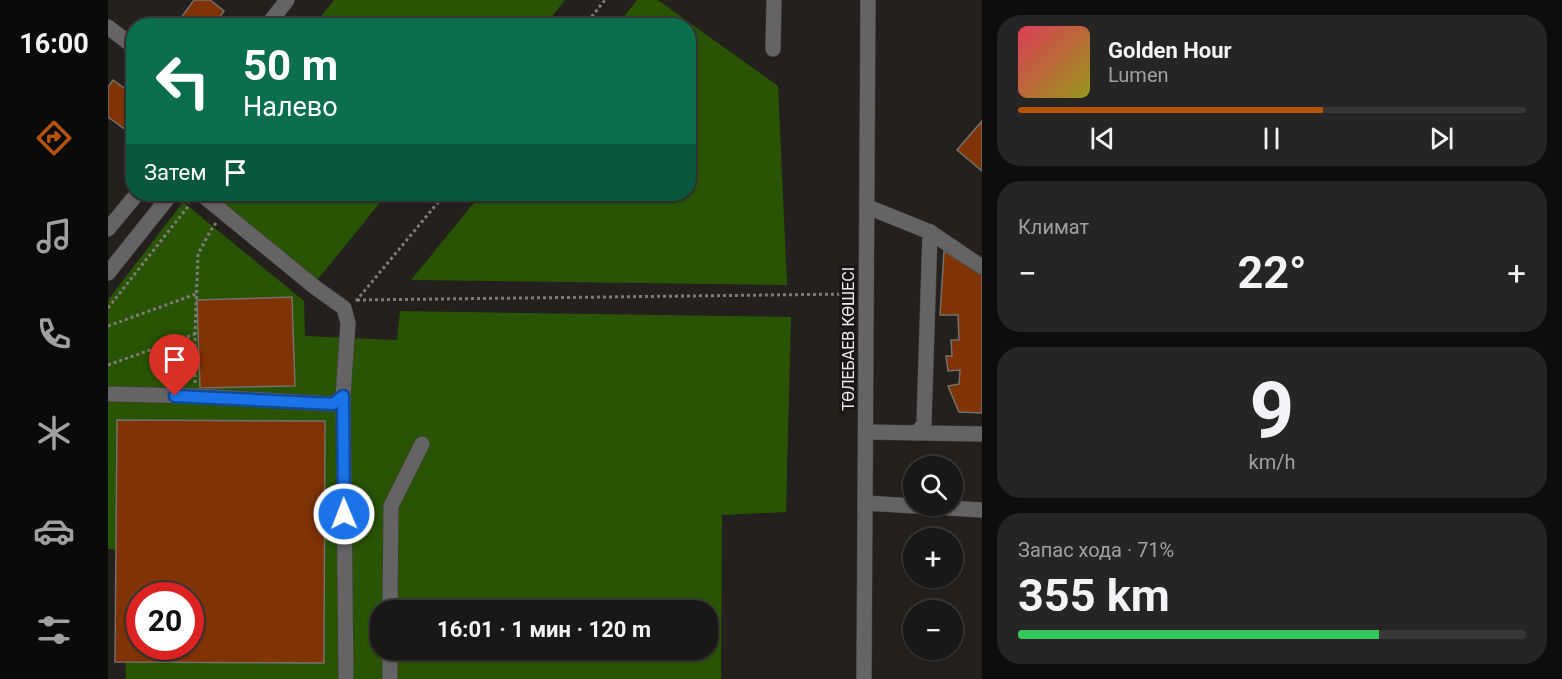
<!DOCTYPE html>
<html lang="ru">
<meta charset="utf-8">
<style>
:root{--surface:#1a1816;--page:#272523;--text:#f1f3f6;--muted:#9fa0a1;--line:#383735;--accent:#b45309}
body{margin:0;font-family:Roboto,sans-serif;background:var(--page);color:var(--text);height:100vh;display:flex;flex-direction:column;font-size:22px;white-space:nowrap}
*{box-sizing:border-box;margin:0}
p{font-size:20px;color:var(--muted)}
.icon{flex:none;width:33px;height:33px;fill:none;stroke:currentColor;stroke-width:2;stroke-linecap:round;stroke-linejoin:round}
.map{position:relative;flex:1;overflow:hidden}
.side{display:flex;flex-direction:column;gap:15px;padding:15px;background:#0e0d0c;width:580px}
.side>*{flex:none}
.hud{position:absolute;left:18px;top:18px;width:570px;height:183px;border-radius:24px;box-shadow:0 2px 4px #0004,0 0 0 2px var(--line);background:#0b6e4f;color:#fff;overflow:hidden}
.fabs{position:absolute;left:795px;top:456px;display:grid;gap:12px}
.fabs a{display:grid;place-items:center;width:60px;height:60px;border-radius:50%;background:var(--surface);box-shadow:0 2px 4px #0004,0 0 0 2px var(--line);font-size:30px}
.speed{position:absolute;left:18px;top:582px;display:flex;gap:12px;font-size:30px;font-weight:700;text-align:center}
.speed>*{display:grid;place-content:center;width:78px;height:78px;border-radius:50%;background:var(--surface);box-shadow:0 2px 4px #0004,0 0 0 2px var(--line);line-height:1}
.speed .limit{border:9px solid #d22;background:#fff;color:#111}
.pin{position:absolute;display:grid;place-items:center;width:51px;height:51px;color:#fff;margin:-62px -26px;border-radius:50% 50% 50% 0;rotate:-45deg;box-shadow:0 0 6px #0007}
.pin .icon{rotate:45deg}
.me{position:absolute;width:66px;margin:-33px;rotate:359deg;stroke-linejoin:round;filter:drop-shadow(0 0 4px #0008)}
.turn{display:flex;align-items:center;gap:21px;height:126px;padding:0 18px;font-size:27px}
.turn .icon{width:78px;height:78px;stroke-width:2.5}
.turn b{display:block;font-size:42px;line-height:51px}
.then{display:flex;align-items:center;height:57px;padding:0 18px;background:#0003;gap:12px;font-size:22px}
.big{font-size:45px;font-weight:700;line-height:1.1}
.side .widget{flex:1;display:flex;flex-direction:column;justify-content:center;gap:9px;min-width:0;padding:0 21px;border-radius:24px;background:var(--page)}
.side .dial{align-items:center;gap:0}
.dial b{font-size:78px;line-height:1}
.song{display:flex;align-items:center;gap:18px}
.cover{width:72px;height:72px;border-radius:9px;background:linear-gradient(135deg,hsl(350 70% 55%),hsl(60 70% 35%))}
.played{height:6px;border-radius:3px;background:linear-gradient(90deg,var(--accent) 60%,var(--line) 60%)}
.keys{display:flex;justify-content:space-around;direction:ltr}
.heat{display:flex;justify-content:space-between;align-items:center;font-size:33px;direction:ltr}
.charge{height:9px;border-radius:4px;background:linear-gradient(90deg,#34c759 71%,var(--line) 0)}
.trip{position:absolute;left:262px;top:600px;width:348px;height:60px;border-radius:24px;background:var(--surface);box-shadow:0 2px 4px #0004,0 0 0 2px var(--line);font-weight:700;line-height:60px;text-align:center}
main{display:flex;flex:1;min-height:0}
.dock{display:flex;flex-direction:column;width:108px;justify-content:space-around;align-items:center;background:#0a0a09;color:var(--muted)}
.dock .icon{width:42px;height:42px}
.dock .current{color:var(--accent)}
.dock b{font-size:27px;color:var(--text)}
.map>svg:first-child{display:block}
.green{fill:#295404;fill-rule:evenodd}
.building{fill:#803304;stroke:#74706e;stroke-width:1.5;fill-rule:evenodd}
.lines{fill:none;stroke-linecap:round;stroke-linejoin:round}
.minor-casing{stroke:#3f3c3a;stroke-width:16}
.path{stroke:#7e7b79;stroke-width:3;stroke-dasharray:3 3;stroke-linecap:butt}
.minor{stroke:#656363;stroke-width:15}
.route-casing{stroke:#114b97;stroke-width:15}
.route{stroke:#1a73e8;stroke-width:10}
.labels{text-anchor:middle;dominant-baseline:central;stroke-width:6;stroke-linejoin:round;paint-order:stroke}
.street-label{font-size:16px;fill:#ece9e8;stroke:#1a1615}
</style>
<main>
<nav class="dock">
<b>16:00</b>
<svg class="icon current" aria-label="directions" viewBox="0 0 24 24"><path d="M12 3l9 9-9 9-9-9zM9 14v-3h6M13 9l2 2-2 2"/></svg>
<svg class="icon" aria-label="music" viewBox="0 0 24 24"><path d="M9 18V5l10-2v13"/><circle cx="6" cy="18" r="3"/><circle cx="16" cy="16" r="3"/></svg>
<svg class="icon" aria-label="phone" viewBox="0 0 24 24"><path d="M5 4h4l2 5-3 2q2 4 5 5l2-3 5 2v4C11 20 4 13 5 4z"/></svg>
<svg class="icon" aria-label="climate" viewBox="0 0 24 24"><path d="M12 3v18M4 7l16 10M4 17L20 7"/></svg>
<svg class="icon" aria-label="car" viewBox="0 0 24 24"><path d="M5 17H2v-5l4-1 3-4h7l3 4 3 1v5h-3M9 17h6M6 11h13"/><circle cx="7" cy="17" r="2"/><circle cx="17" cy="17" r="2"/></svg>
<svg class="icon" aria-label="filters" viewBox="0 0 24 24"><path d="M4 7h16M4 17h16"/><circle cx="9" cy="7" r="2"/><circle cx="15" cy="17" r="2"/></svg>
</nav>
<div class="map">
<svg width="874" height="679" viewBox="0 0 874 679">
<rect width="100%" height="100%" fill="#23201e"/>
<!-- green -->
<g class="green">
<polygon points="226,0 457,0 437,25 206,25"/>
<polygon points="529,0 550,0 670,86 679,285 303,280 373,194 580,194 580,26 509,25"/>
<polygon points="96,194 279,194 206,284"/>
<path d="M 75,202 L 196,301 L 197,336 L 289,340 L 292,311 L 683,317 L 678,512 L 614,515 L 613,679 L 18,679 L 14,550 L 0,549 L 0,300 ZM 32,596 L 82,596 L 82,646 L 32,646 ZM 273,610 L 600,610 L 600,650 L 273,650 Z"/>
</g>
<!-- building -->
<g class="building">
<polygon points="86,0 102,0 116,11 106,26 81,26 72,19"/>
<polygon points="5,80 26,95 26,120 18,130 0,117 0,87"/>
<polygon points="874,121 874,171 849,150"/>
<polygon points="836,251 874,275 874,413 851,412 840,386 851,384 852,370 840,371 838,356 844,356 843,340 851,340 850,315 832,315"/>
<polygon points="184,297 187,386 92,388 89,300"/>
<path d="M 9,420 L 217,421 L 216,663 L 7,662 ZM 32,596 L 82,596 L 82,646 L 32,646 Z"/>
</g>
<g class="lines">
<!-- minor casing -->
<g class="minor-casing">
<g id="minor">
<polyline points="159,26 179,0"/>
<polyline points="0,27 26,47"/>
<polyline points="665,49 666,0"/>
<polyline points="760,207 822,232 874,267"/>
<polyline points="0,229 29,194"/>
<polyline points="0,273 63,194"/>
<polyline points="3,394 88,396 225,404 235,396 240,323 236,308 208,288 93,194"/>
<polyline points="235,396 238,679"/>
<polyline points="758,432 874,434"/>
<polyline points="808,433 815,426 816,423 822,232"/>
<polyline points="757,503 874,510"/>
<polyline points="282,610 283,506 314,444"/>
<polyline points="282,679 282,650"/>
<polyline points="756,679 760,0"/>
</g>
</g>
<!-- path -->
<g class="path">
<polyline points="476,26 497,0"/>
<polyline points="249,300 744,294"/>
<polyline points="248,301 337,194"/>
<polyline points="0,308 82,204"/>
<polyline points="0,326 88,294"/>
<polyline points="0,365 87,334"/>
<polyline points="87,383 87,334 90,254 103,230 108,223"/>
</g>
<!-- minor -->
<use href="#minor" class="minor"/>
</g>
<g class="lines">
<!-- route casing -->
<g class="route-casing">
<polyline id="route" points="67,396 225,404 235,396 236,514"/>
</g>
<!-- route -->
<use href="#route" class="route"/>
</g>
<g class="labels">
<!-- street labels -->
<g class="street-label">
<text transform="translate(740 339) rotate(-90)">ТӨЛЕБАЕВ КӨШЕСІ</text>
</g>
</g>
</svg>
<div class="fabs">
<a><svg class="icon" aria-label="search" viewBox="0 0 24 24"><circle cx="10" cy="10" r="6"/><path d="M15 15l6 6"/></svg></a>
<a>+</a>
<a>−</a>
</div>
<div class="speed"><div class="limit">20</div></div>
<div class="pin" style="left:67px;top:396px;background:#d93025"><svg class="icon" aria-label="arrive" viewBox="0 0 24 24"><path d="M6 21V4h12l-3 4 3 4H6"/></svg></div>
<svg class="me" style="left:236px;top:514px" viewBox="-20 -20 40 40"><circle r="17" fill="#1a73e8" stroke="#fff" stroke-width="3"/><path d="M0-11L8 9 0 5-8 9z" fill="#fff"/></svg>
<div class="trip">16:01 · 1 мин · 120 m</div>
<div class="hud">
<div class="turn"><svg class="icon" aria-label="left" viewBox="0 0 24 24"><path d="M17 20v-9H6M10 6l-5 5 5 5"/></svg><div><b>50 m</b>Налево</div></div>
<div class="then">Затем<svg class="icon" aria-label="arrive" viewBox="0 0 24 24"><path d="M6 21V4h12l-3 4 3 4H6"/></svg></div>
</div>
</div>
<section class="side">
<div class="widget">
<div class="song"><i class="cover"></i><div><b>Golden Hour</b><p>Lumen</p></div></div>
<div class="played"></div>
<div class="keys"><svg class="icon" aria-label="previous" viewBox="0 0 24 24"><path d="M18 5L8 12l10 7zM5 5v14"/></svg><svg class="icon" aria-label="pause" viewBox="0 0 24 24"><path d="M8 5v14M16 5v14"/></svg><svg class="icon" aria-label="next" viewBox="0 0 24 24"><path d="M6 5l10 7-10 7zM19 5v14"/></svg></div>
</div>
<div class="widget"><p>Климат</p>
<div class="heat"><a>−</a><b class="big">22°</b><a>+</a></div>
</div>
<div class="widget dial"><b>9</b><p>km/h</p></div>
<div class="widget"><p>Запас хода · 71%</p><b class="big">355 km</b><div class="charge"></div></div>
</section>
</main>
